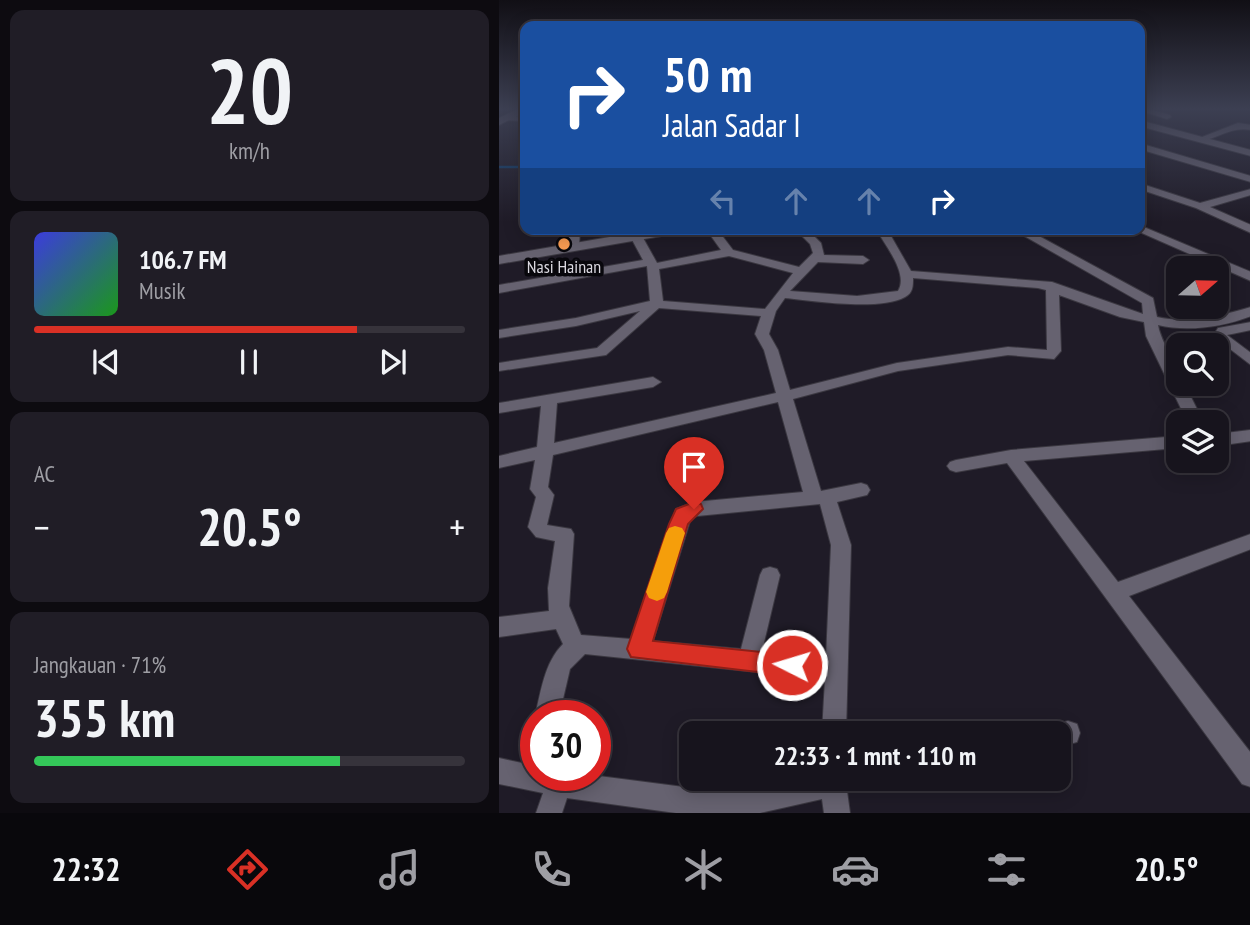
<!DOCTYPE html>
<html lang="id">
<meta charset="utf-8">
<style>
:root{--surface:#17141d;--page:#201d26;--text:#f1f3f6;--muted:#9e9ea4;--line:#36333b;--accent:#d93025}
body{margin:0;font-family:"PT Sans Narrow",sans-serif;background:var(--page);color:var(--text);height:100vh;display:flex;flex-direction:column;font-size:26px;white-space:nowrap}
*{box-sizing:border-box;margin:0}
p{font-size:23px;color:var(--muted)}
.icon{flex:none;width:38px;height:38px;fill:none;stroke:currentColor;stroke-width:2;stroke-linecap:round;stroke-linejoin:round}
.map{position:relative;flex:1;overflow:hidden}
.details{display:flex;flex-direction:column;gap:10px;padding:10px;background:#0d0b10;width:499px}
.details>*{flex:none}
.hud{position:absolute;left:21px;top:21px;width:625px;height:214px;border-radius:14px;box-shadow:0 4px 18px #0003,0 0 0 2px var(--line);background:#1a4fa0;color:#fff;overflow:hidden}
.needle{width:46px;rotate:70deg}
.fabs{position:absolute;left:667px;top:256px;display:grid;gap:14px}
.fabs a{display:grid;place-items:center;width:63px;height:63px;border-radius:14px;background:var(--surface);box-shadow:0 4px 18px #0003,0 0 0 2px var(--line);font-size:35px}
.speed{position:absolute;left:21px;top:700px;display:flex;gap:14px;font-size:35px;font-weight:700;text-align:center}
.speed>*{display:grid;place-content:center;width:91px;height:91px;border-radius:50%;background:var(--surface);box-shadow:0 4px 18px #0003,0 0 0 2px var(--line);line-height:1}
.speed .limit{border:10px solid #d22;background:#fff;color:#111}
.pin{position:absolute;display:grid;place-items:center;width:60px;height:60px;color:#fff;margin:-72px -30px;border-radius:50% 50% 50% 0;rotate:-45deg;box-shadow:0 0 7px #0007}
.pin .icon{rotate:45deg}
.me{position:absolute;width:77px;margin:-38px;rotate:275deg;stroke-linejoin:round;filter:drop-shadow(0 0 5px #0008)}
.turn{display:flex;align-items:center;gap:24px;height:147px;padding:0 28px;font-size:32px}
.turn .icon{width:91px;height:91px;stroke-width:2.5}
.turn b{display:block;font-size:49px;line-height:60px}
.lanes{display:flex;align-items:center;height:66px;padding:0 28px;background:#0003;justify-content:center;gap:35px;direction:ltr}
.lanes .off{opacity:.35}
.big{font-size:52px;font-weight:700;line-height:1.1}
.details .card{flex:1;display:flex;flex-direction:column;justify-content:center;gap:10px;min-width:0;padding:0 24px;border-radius:14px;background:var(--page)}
.details .dial{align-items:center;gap:0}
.dial b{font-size:91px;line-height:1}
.song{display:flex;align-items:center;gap:21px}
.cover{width:84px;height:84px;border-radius:10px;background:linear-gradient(135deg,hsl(240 70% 55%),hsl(120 70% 35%))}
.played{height:7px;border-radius:4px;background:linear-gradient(90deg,var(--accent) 75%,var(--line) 75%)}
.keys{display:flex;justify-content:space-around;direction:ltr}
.heat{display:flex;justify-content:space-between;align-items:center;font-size:38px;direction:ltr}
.charge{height:10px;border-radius:5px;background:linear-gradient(90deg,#34c759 71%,var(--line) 0)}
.trip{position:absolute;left:180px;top:721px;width:392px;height:70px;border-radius:14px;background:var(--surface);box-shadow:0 4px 18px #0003,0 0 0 2px var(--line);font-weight:700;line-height:70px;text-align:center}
.tab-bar{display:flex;height:112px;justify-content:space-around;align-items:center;background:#09080c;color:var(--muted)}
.tab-bar .icon{width:49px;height:49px}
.tab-bar .current{color:var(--accent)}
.tab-bar b{font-size:32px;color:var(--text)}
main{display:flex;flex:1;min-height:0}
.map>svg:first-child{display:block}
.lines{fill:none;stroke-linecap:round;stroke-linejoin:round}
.stream{stroke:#0d3e6e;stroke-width:2.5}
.minor-casing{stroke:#3b3841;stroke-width:2}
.tertiary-casing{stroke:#3b3841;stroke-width:2}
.secondary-casing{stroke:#3b3841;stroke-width:2}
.minor{fill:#666270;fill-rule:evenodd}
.tertiary{fill:#666270;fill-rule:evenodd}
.secondary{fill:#666270;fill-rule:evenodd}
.route{fill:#d93025;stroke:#8d1f18;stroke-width:2}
.slow{fill:#f59e0b}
.poi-dot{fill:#fc9d53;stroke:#08070c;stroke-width:2.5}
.labels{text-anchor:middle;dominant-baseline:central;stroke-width:7;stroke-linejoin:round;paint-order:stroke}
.far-poi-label{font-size:18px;fill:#dad8e0;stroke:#08070c}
</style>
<main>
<section class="details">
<div class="card dial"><b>20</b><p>km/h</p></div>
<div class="card">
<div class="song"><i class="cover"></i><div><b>106.7 FM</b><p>Musik</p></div></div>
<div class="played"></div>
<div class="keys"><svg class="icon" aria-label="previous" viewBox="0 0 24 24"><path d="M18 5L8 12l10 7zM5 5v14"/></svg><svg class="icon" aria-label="pause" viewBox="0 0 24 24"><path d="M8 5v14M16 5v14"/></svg><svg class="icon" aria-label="next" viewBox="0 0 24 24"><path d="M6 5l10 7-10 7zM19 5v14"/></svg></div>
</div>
<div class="card"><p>AC</p>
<div class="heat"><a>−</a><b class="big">20.5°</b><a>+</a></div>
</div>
<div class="card"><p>Jangkauan · 71%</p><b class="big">355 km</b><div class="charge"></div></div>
</section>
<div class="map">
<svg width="752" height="813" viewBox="0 0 752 813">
<rect width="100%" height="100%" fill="#1f1b27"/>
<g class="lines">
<!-- stream -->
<polyline class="stream" points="0,167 26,167"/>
<!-- minor casing -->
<g class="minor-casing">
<g id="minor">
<polygon points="650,109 671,115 672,117 668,119 649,113 640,114 640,110"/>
<polygon points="8,116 26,117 26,121 5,120"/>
<path d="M 739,123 L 752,125 L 752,130 C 729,125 711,145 698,139 Z"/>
<polygon points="640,143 752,176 752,182 640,149"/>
<polygon points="26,152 26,162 21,159 21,155"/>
<polygon points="640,183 701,203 752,189 752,195 711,207 752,225 752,233 697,208 640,189"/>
<polygon points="640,225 752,272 752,281 636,230 640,229"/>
<polygon points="70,229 81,229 80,248 70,246"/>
<path d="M 207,229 L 218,229 L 234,250 L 300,267 L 314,253 L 311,244 L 296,229 L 308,229 L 322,243 L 325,255 L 364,256 L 370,260 L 364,264 L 319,262 L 291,291 L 358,296 L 399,291 C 410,274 386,245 377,229 L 388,229 L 412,271 L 553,282 L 644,314 L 643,303 L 513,229 L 527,229 L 654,298 L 658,317 C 689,324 721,316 752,307 L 752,316 C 724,327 688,332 659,325 C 663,346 679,362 679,383 L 685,383 L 702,417 L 696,422 L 688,421 L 686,417 L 647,336 L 645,322 L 621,317 L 560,295 L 562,351 L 555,359 L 509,355 L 399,371 L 294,399 L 322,491 L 362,483 L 368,485 L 371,490 L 368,495 L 338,502 L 352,545 L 347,733 L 323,733 L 326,679 L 86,654 L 71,669 L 60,716 L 37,716 L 37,718 L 36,716 C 42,692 45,663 64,644 L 57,629 L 0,637 L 0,617 L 50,611 L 49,588 L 56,541 L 37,537 L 29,527 L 37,497 L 31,489 L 36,460 L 0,468 L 0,456 L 38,447 L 42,406 L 0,413 L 0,403 L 154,377 L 162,382 L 154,387 L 58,403 L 55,443 L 277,393 L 265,350 L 256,334 L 262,316 L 160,308 L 107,355 L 0,371 L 0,363 L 98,348 L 141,311 L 77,326 L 0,338 L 0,330 L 77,318 L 151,301 L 148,266 L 0,293 L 0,285 L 144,260 L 131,236 L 137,233 L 143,236 L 158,263 L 222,250 ZM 230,256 L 294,273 L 266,309 L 164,301 L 160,269 ZM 414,278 L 539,288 L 547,290 L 548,350 L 509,347 L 398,363 L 291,390 L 279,350 L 270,334 L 277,311 L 286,298 C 315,301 380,311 406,297 C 414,293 414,286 414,278 ZM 279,402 L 304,492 L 195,502 L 177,509 L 132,639 L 82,635 L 70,606 L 75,534 L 72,529 L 48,525 L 55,495 L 49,487 L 54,455 ZM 321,504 L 332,545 L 327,658 L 263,651 L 281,575 L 278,569 L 271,567 L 264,569 L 261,575 L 242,649 L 154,641 L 192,518 L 198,516 Z"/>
<polygon points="752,322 752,330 728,335 752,353 752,365 714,336 719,328"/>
<polygon points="752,430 752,441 718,446 718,434"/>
<polygon points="679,436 679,448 525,461 619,582 752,534 752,549 630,596 752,753 752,787 743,784 508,463 457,472 451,470 448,466 451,462 457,460 512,450"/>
<polygon points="569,721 578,724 581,733 578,742 560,747 560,733 548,733 551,726"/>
<polygon points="37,745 37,775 92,775 216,791 260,787 299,779 360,779 356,788 348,791 351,813 325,813 323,799 261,813 177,813 68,798 63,813 37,813 44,793 0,784 0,758 23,763 28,748"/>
</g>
</g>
<!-- tertiary casing -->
<g class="tertiary-casing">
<g id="tertiary">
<polygon points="640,120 752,150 752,156 640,126"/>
<polygon points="157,229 186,229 180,233 0,264 0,256"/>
</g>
</g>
<!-- secondary casing -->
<g class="secondary-casing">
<polygon id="secondary" points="21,108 26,108 26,112 0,125 0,118"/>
</g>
<!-- minor -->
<use href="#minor" class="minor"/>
<!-- tertiary -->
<use href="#tertiary" class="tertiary"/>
<!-- secondary -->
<use href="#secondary" class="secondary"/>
</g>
<!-- sky -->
<linearGradient id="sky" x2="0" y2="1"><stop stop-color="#110f15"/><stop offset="0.49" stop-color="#3c3f52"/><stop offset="1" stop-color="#3c3f52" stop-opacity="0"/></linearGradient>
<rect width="752" height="222" fill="url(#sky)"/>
<!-- route -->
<polygon class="route" points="195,502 202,504 204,509 189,524 154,641 293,655 301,658 305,665 301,673 293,676 132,657 128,649 170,524 177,509"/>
<!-- slow -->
<polygon class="slow" points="176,526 183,528 186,533 168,592 165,598 158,601 150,598 147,592 167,533 170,528"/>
<!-- markers -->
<circle class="poi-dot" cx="65" cy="244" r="7"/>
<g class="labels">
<!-- far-poi labels -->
<g class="far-poi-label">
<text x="65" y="266">Nasi Hainan</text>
</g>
</g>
</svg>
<div class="fabs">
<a><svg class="needle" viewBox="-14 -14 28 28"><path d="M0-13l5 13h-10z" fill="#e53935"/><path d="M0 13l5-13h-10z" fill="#9e9ea4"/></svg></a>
<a><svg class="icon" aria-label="search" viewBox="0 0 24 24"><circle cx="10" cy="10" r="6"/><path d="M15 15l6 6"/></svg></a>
<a><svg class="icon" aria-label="layers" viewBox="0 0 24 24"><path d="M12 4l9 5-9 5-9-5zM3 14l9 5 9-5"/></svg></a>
</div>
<div class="speed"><div class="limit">30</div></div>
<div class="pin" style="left:195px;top:509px;background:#d93025"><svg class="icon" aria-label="arrive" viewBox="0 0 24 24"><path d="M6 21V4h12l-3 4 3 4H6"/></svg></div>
<svg class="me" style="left:293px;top:665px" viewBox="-20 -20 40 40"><circle r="17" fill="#d93025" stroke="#fff" stroke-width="3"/><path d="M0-11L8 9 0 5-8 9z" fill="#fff"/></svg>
<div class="trip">22:33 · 1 mnt · 110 m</div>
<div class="hud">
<div class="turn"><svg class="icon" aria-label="right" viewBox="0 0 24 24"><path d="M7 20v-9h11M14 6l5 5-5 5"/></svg><div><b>50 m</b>Jalan Sadar I</div></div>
<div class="lanes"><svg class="icon off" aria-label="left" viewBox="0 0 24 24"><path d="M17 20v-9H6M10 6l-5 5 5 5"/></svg><svg class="icon off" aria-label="ahead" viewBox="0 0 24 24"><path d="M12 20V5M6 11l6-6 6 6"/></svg><svg class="icon off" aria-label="ahead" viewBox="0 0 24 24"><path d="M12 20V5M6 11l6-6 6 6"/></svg><svg class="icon" aria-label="right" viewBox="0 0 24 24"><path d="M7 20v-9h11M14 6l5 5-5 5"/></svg></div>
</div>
</div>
</main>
<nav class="tab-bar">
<b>22:32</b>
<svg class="icon current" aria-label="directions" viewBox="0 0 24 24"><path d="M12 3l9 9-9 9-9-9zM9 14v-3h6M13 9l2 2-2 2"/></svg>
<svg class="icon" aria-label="music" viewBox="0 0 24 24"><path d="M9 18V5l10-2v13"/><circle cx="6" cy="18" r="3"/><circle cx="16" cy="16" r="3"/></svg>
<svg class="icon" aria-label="phone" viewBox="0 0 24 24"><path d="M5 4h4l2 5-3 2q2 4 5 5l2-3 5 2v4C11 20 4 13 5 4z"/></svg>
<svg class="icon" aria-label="climate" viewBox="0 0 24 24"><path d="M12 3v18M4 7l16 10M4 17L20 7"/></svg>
<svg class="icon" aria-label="car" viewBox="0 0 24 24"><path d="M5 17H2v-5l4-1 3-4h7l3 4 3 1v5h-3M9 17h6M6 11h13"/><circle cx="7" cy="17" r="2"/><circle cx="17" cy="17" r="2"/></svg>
<svg class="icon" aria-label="filters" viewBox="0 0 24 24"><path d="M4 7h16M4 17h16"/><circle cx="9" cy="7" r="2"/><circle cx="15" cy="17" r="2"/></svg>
<b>20.5°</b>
</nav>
